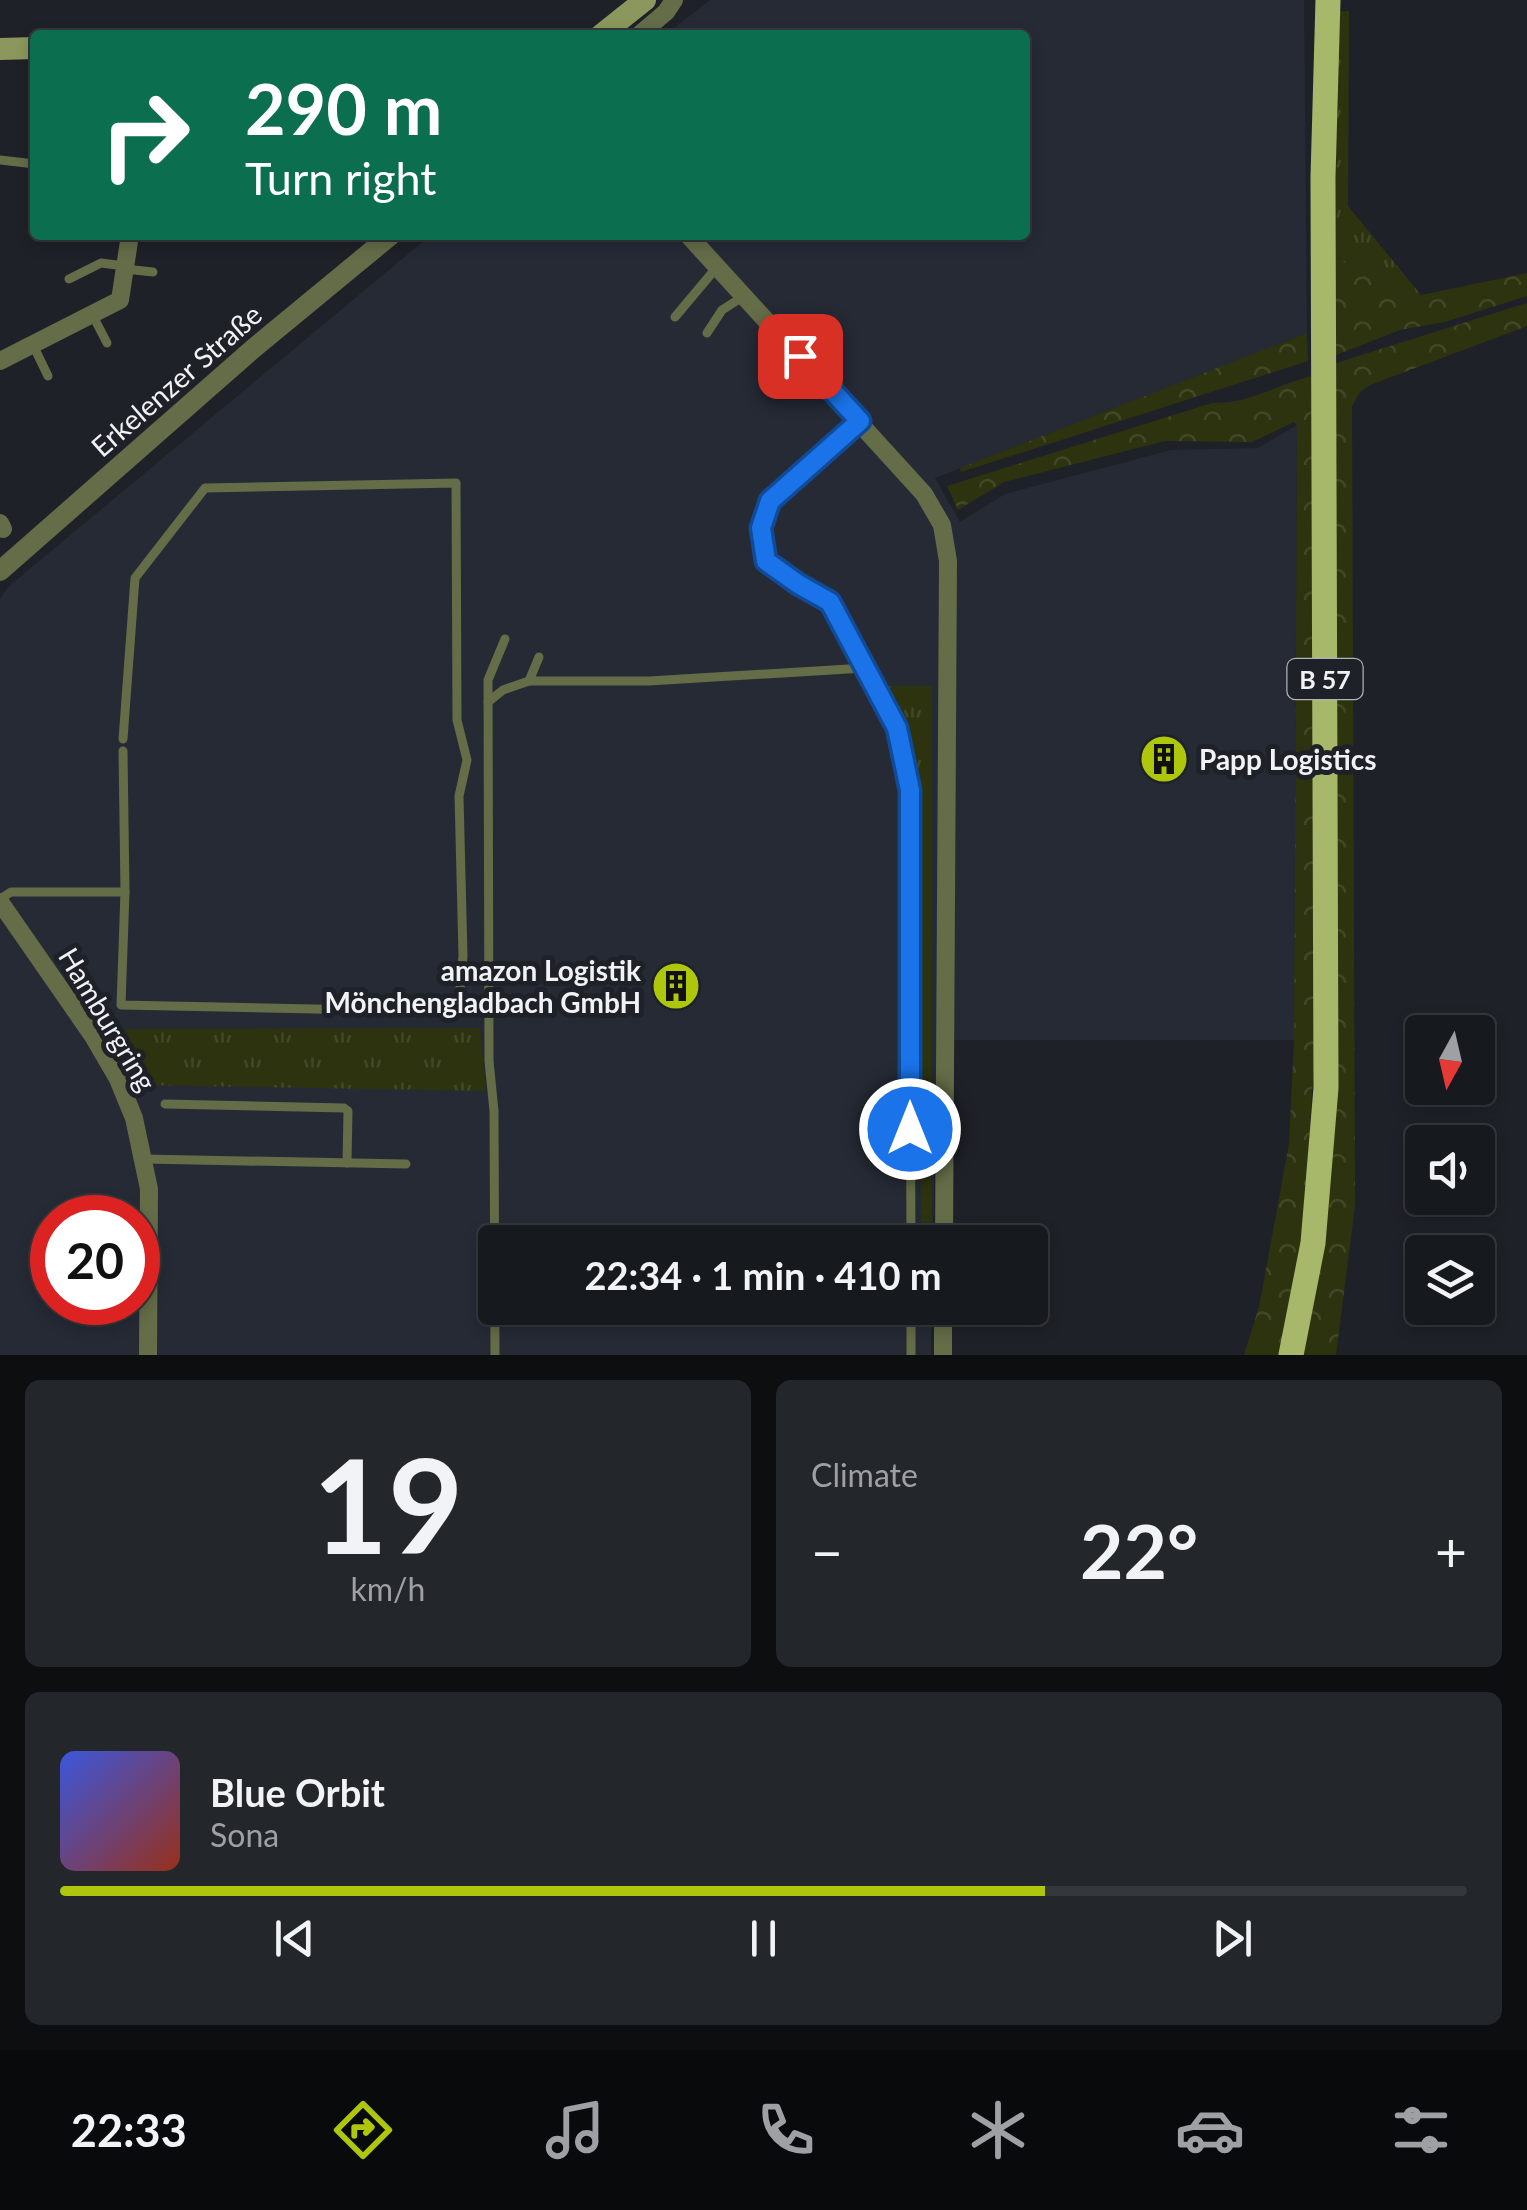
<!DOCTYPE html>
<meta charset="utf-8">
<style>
:root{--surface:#16191d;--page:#23262a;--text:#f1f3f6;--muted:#9ea0a4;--line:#35383b;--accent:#aec60c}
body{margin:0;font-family:Lato,sans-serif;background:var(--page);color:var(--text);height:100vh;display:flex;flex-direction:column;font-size:38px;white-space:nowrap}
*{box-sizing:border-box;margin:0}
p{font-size:32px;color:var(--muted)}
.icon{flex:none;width:55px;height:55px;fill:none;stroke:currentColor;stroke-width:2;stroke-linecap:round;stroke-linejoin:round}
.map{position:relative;height:1355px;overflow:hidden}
.drawer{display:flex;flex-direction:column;gap:25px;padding:25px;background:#0c0e10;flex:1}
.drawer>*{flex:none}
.banner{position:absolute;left:30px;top:30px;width:1000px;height:210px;border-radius:10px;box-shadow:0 5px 15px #0003,0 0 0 2px var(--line);background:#0b6e4f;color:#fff;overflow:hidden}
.needle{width:65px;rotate:188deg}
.buttons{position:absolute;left:1405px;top:1015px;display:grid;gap:20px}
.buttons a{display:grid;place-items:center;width:90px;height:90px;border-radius:10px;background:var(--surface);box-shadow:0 5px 15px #0003,0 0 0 2px var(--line);font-size:50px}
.speed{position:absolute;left:30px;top:1195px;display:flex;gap:20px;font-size:50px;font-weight:700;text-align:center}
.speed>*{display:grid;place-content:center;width:130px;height:130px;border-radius:50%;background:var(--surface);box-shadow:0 5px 15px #0003,0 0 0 2px var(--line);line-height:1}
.speed .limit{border:15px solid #d22;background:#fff;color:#111}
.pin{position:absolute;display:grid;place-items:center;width:85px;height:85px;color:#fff;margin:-42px;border-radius:20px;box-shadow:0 5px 15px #0006}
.me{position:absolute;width:110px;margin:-55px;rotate:0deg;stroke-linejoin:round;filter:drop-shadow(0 0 8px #0008)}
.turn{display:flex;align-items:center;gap:35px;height:210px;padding:0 50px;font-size:45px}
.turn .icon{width:130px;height:130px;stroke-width:2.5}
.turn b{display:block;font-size:70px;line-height:85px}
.big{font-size:75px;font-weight:700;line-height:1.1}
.drawer .card{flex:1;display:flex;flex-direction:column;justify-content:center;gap:15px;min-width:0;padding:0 35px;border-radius:15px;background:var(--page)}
.drawer .dial{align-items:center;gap:0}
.dial b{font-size:130px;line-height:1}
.song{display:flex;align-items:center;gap:30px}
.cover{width:120px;height:120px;border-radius:15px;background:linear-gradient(135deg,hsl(230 70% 55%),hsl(10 70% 35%))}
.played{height:10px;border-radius:5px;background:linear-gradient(90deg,var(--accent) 70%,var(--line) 70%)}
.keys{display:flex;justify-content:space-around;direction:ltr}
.heat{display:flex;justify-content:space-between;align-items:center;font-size:55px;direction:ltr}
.drawer .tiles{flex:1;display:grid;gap:25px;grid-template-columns:1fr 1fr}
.card:last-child{grid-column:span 2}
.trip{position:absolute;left:478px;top:1225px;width:570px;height:100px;border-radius:10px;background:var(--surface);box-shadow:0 5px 15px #0003,0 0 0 2px var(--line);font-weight:700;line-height:100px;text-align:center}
.tabs{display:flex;height:160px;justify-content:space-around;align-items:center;background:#090a0c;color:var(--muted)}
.tabs .icon{width:70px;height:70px}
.tabs .on{color:var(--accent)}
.tabs b{font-size:45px;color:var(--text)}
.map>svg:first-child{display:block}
.built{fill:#252a35;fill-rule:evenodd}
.grass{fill:url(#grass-tufts)}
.forest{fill:url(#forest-crowns)}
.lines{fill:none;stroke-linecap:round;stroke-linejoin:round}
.service{stroke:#646c48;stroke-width:9}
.minor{stroke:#646c48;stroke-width:18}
.tertiary{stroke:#646c48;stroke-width:20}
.secondary{stroke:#8b975c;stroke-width:22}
.primary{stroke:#a8b86b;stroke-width:25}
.route-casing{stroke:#114b97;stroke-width:25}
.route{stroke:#1a73e8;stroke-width:18}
.labels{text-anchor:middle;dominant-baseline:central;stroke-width:10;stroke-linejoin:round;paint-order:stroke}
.shield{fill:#1e2127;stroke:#b1b3b8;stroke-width:2.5}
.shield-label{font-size:25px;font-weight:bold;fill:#f0f2f6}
.street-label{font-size:28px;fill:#f0f2f6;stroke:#1e2127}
.poi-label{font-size:28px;font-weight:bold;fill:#f0f2f6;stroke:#1e2127;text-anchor:start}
</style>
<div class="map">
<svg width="1527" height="1355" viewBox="0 0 1527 1355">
<defs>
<pattern id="grass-tufts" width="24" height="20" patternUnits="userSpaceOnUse" patternTransform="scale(2.5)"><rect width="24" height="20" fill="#2d330f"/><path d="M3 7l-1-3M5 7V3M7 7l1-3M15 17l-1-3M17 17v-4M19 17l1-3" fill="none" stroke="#424727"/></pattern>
<pattern id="forest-crowns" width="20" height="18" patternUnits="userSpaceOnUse" patternTransform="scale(2.5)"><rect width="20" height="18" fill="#2d330f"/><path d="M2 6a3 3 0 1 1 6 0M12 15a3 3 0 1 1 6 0" fill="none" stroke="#424727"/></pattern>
</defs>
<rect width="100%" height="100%" fill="#1e2127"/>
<!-- built -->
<path class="built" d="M 710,0 L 1304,0 L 1307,333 L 935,478 L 960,522 L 1005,494 L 1171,450 L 1258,448 L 1297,425 L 1294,1040 L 937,1040 L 933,1242 L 495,1242 L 495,1308 L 932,1308 L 931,1355 L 0,1355 L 0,599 L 9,586 L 431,235 L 1025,235 L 1025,35 L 665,35 ZM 52,1218 L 138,1218 L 138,1302 L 52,1302 Z"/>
<!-- grass -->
<g class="grass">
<polygon points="1349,11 1348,206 1421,295 1408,301 1383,280 1336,257 1334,12"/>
<polygon points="887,686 932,686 931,1242 921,1242 919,777 912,744"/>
<polygon points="480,1028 486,1091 139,1085 106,1029"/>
</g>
<!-- forest -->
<g class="forest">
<polygon points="1336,257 1383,280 1408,301 1421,295 1527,273 1527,296 1445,322 1400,330 1336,355"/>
<polygon points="1527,303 1527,326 1370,385 1360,392 1352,406 1355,1206 1336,1355 1299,1355 1308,1322 1333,364"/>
<polygon points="1307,333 1308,361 961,472 960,468"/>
<path d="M 1312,376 L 1316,1033 L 1303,1232 L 1281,1355 L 1244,1355 L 1259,1307 L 1289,1144 L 1294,1040 L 1297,425 L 1294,422 L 1252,442 L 1165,441 L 1004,482 L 958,510 L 947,486 L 1212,403 C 1253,403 1275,385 1312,376 Z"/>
</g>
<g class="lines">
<!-- service -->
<g class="service">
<polyline points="0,160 35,164"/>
<polyline points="125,269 153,272"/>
<polyline points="69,279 101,263 125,266"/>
<polyline points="92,314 107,343"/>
<polyline points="675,317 717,267"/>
<polyline points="707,333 722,310 744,296"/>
<polyline points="33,345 48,376"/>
<polyline points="860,421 771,501 761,528 766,561 798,584 830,601 897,728 909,790 911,1242"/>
<polyline points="529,681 539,657"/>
<polyline points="488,702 503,690 529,681 649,681 865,668"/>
<polyline points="123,751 125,892"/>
<polyline points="0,899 11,892 125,892 121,1005 458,1012 463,956 459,796 467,760 457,720 456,483 205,488 135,578 123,739"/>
<polyline points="165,1104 344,1108 348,1111 347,1163"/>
<polyline points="144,1159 406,1164"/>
<polyline points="911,1308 911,1355"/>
<polyline points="495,1355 494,1111 489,1061 488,680 505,639"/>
</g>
<!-- minor -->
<g class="minor">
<polyline points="639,35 666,12 674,0"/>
<polyline points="688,235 924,494 942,525 948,561 944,1242"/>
<polyline points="0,361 120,300 130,235"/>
<polyline points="0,523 3,529"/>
<polyline points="0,902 93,1036 118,1079 134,1118 149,1189 148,1355"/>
<polyline points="943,1355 943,1308"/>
</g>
<!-- tertiary -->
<polyline class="tertiary" points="0,571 254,348 391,235"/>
<!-- secondary -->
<g class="secondary">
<polyline points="601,35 645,0"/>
<polyline points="0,49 35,48"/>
</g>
<!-- primary -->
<polyline class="primary" points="1291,1355 1313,1243 1326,1088 1323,177 1328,0"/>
</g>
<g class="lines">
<!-- route casing -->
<g class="route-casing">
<polyline id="route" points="800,356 860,421 770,501 761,528 766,561 798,584 830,602 897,728 910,790 910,1129"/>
</g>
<!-- route -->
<use href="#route" class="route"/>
</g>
<!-- icons -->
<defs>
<g id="building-disc" transform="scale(2.5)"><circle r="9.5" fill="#aec60c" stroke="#1e2127"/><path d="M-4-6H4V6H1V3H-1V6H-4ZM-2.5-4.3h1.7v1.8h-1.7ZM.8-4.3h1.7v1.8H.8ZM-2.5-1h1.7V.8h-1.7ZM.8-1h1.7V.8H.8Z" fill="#111"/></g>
</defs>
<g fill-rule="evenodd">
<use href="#building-disc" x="1164" y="759"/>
<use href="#building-disc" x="676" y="986"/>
</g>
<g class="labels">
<!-- shield labels -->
<rect class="shield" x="1287.5" y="659" width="75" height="40" rx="8"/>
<g class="shield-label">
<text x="1325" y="679">B 57</text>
</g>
<!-- street labels -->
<g class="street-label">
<text transform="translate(176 380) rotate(-41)">Erkelenzer Straße</text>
<text transform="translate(108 1019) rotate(59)">Hamburgring</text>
</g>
<!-- poi labels -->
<g class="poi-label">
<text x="1199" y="759">Papp Logistics</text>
<text x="641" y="970" text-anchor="end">amazon Logistik<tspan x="641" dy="32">Mönchengladbach GmbH</tspan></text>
</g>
</g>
</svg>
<div class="buttons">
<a><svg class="needle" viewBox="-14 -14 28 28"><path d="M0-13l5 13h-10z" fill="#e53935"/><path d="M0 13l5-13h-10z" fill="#9ea0a4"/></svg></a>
<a><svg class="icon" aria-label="sound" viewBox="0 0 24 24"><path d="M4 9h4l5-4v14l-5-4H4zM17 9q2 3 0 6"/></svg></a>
<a><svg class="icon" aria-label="layers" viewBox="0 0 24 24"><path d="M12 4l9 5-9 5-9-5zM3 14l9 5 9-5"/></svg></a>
</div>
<div class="speed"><div class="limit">20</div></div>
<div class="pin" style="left:800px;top:356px;background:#d93025"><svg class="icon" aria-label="arrive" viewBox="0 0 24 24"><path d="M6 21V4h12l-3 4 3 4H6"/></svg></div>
<svg class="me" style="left:910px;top:1129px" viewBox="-20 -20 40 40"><circle r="17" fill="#1a73e8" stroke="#fff" stroke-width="3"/><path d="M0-11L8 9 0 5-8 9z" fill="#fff"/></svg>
<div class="trip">22:34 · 1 min · 410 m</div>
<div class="banner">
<div class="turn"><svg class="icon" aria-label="right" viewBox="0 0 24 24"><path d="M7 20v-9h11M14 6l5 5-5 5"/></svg><div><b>290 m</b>Turn right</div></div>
</div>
</div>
<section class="drawer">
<div class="tiles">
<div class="card dial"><b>19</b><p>km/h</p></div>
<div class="card"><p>Climate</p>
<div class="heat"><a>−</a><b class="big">22°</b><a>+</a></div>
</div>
<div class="card">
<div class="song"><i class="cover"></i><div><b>Blue Orbit</b><p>Sona</p></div></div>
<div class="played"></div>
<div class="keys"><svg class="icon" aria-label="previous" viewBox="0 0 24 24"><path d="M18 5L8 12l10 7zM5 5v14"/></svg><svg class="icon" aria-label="pause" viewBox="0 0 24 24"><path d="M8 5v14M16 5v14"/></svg><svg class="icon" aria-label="next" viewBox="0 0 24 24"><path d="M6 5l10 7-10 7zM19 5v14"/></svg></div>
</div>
</div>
</section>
<nav class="tabs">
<b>22:33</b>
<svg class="icon on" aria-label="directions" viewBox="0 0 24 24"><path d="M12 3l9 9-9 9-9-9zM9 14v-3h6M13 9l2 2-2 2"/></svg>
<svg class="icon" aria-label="music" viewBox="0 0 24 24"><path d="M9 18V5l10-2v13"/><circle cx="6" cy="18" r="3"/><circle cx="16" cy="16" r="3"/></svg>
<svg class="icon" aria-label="phone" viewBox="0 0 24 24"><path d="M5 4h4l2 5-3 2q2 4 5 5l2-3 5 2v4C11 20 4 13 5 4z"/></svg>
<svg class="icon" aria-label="climate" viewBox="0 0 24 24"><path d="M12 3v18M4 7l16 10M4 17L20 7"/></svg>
<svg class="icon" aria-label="car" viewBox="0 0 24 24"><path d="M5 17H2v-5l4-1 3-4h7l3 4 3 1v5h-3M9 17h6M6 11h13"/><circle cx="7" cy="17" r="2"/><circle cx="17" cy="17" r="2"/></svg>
<svg class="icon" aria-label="filters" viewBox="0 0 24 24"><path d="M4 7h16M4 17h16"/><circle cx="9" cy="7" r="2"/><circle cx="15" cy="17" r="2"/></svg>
</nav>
